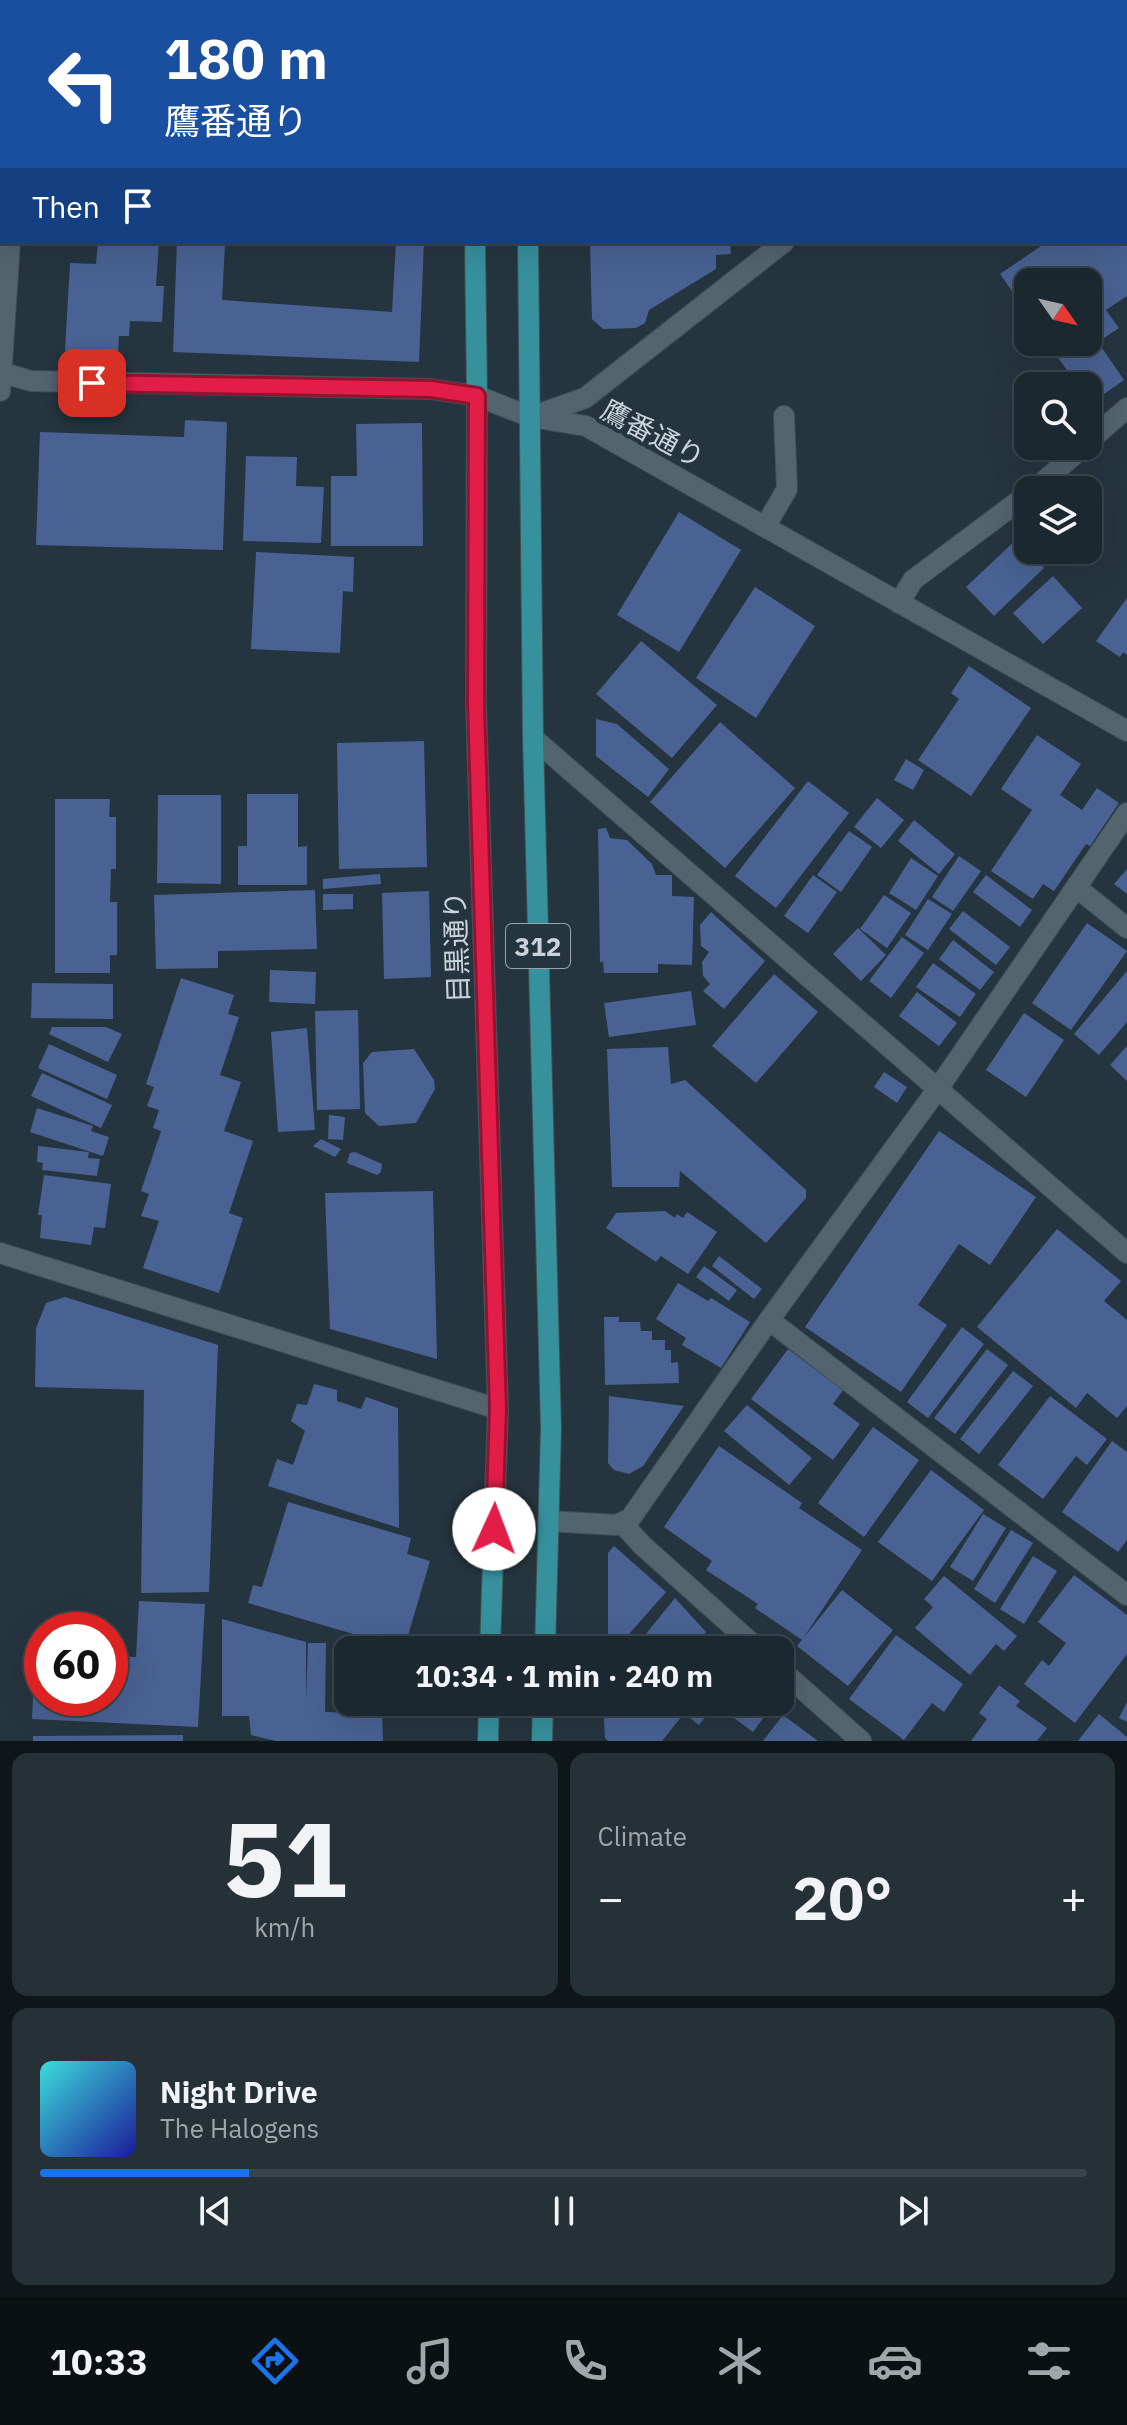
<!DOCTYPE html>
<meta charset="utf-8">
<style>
:root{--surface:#1c282f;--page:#253037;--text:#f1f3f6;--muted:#a0a6aa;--line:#3a444b;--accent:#1a73e8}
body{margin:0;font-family:"IBM Plex Sans","Noto Sans JP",sans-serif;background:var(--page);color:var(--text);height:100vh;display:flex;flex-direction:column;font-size:30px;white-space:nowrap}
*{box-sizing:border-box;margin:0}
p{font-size:26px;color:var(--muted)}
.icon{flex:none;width:44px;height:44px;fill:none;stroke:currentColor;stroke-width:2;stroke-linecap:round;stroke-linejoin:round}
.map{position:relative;height:1741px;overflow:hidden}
.details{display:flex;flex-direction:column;gap:12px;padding:12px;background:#0f161a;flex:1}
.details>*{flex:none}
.banner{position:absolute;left:0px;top:0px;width:1128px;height:244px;box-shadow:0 8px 32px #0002,0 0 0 2px var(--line);background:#1a4fa0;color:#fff;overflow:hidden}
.needle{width:52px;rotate:124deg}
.buttons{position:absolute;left:1014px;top:268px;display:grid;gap:16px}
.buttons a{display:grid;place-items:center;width:88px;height:88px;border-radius:16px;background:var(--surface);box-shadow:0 8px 32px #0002,0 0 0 2px var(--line);font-size:40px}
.speed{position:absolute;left:24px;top:1612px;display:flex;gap:16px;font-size:40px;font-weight:700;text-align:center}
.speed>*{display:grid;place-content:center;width:104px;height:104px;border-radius:50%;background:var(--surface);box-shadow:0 8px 32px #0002,0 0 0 2px var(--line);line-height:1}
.speed .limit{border:12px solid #d22;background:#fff;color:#111}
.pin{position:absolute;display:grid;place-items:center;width:68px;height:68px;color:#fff;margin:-34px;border-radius:16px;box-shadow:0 4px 12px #0006}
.me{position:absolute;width:88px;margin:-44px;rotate:2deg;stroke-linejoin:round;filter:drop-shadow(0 0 6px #0008)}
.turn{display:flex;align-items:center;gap:28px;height:168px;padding:0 32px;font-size:36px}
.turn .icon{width:104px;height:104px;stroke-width:2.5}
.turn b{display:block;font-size:56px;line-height:68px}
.then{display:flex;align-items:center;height:76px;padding:0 32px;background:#0003;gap:16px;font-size:30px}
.big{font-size:60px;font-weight:800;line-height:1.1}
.details .tile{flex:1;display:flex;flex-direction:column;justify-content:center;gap:12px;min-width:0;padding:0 28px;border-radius:16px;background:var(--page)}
.details .dial{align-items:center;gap:0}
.dial b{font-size:104px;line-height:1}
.song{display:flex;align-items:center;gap:24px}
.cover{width:96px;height:96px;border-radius:12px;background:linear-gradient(135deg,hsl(180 70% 55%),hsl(240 70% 35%))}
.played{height:8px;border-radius:4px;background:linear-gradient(90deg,var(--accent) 20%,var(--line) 20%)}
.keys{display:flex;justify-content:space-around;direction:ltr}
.heat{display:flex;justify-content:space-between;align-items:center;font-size:44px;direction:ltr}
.details .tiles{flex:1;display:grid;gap:12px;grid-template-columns:1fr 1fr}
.tile:last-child{grid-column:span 2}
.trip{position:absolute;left:334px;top:1636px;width:460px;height:80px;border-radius:16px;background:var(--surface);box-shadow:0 8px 32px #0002,0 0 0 2px var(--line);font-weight:800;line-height:80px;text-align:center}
.tabs{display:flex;height:128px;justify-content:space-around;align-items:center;background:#0b1013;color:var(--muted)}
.tabs .icon{width:56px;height:56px}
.tabs .on{color:var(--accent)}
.tabs b{font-size:36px;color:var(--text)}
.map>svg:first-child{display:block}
.building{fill:#496293}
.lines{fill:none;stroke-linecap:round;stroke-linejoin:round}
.service-casing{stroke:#425057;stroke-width:22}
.minor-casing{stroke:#425057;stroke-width:22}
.tertiary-casing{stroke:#425057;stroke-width:22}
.primary-casing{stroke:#425057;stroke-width:22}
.service{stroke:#52646e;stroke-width:20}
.minor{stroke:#52646e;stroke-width:20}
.tertiary{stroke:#52646e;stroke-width:20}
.primary{stroke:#36919d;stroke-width:20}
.route-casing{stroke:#92132f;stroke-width:20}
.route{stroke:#e11d48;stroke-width:14}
.labels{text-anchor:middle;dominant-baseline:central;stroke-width:8;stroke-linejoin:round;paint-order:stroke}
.shield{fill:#25353f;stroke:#98a4ab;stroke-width:2}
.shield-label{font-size:26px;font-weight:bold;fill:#c9d3d9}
.street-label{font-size:28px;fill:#c9d3d9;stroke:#25353f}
</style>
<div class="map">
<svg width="1127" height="1741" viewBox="0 0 1127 1741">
<rect width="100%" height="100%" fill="#25353f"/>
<!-- building -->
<g class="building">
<polygon points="98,242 159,242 156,286 164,286 162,322 130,321 129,336 119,336 118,354 65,351 70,263 96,264"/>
<polygon points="177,242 232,242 225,245 222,300 392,312 396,242 424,242 419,362 173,352"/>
<polygon points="590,242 730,242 731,254 716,255 716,269 649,310 645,323 636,328 603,329 592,319"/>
<polygon points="1047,242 1127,242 1127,296 1106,310 1119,328 1098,342 1124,380 1090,404 1088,386 1078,386 1047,342 1088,342 1088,282 1028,282 1028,314 1000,274"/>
<polygon points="185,420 227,422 223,550 36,545 40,432 184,437"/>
<polygon points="422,423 423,546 331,546 331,476 357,476 356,424"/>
<polygon points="246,456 297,457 296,486 324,487 321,543 243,541"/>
<polygon points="679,512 741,550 679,652 617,615"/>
<polygon points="1017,539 1044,568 994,616 966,587"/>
<polygon points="256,552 354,557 353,592 343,591 340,653 251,649"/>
<polygon points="1053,576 1082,608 1043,644 1013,613"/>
<polygon points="755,587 815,626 756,718 696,678"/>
<polygon points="1127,598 1127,655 1123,652 1120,657 1096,641"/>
<polygon points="641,641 717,705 672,758 596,694"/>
<polygon points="969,666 1031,708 971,796 918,760 959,699 951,693"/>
<polygon points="596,719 617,724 669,769 648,797 596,756"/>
<polygon points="720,722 795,788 725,868 650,802"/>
<polygon points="1037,735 1081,764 1060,795 1082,810 1097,788 1119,803 1090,846 1086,844 1054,891 1043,884 1033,899 991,871 1032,810 1001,789"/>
<polygon points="424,741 427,867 339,869 337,743"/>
<polygon points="906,759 924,770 913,790 894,780"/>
<polygon points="808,781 849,813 776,908 735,876"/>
<polygon points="247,794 298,794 298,847 307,846 307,885 238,885 238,846 247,846"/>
<polygon points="158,795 221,795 221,884 157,883"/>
<polygon points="877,798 904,820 881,848 854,827"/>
<polygon points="55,799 110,799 109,817 116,817 116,869 111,869 110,902 117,902 117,955 110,955 110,973 55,973"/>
<polygon points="914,820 955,854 939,874 898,841"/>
<polygon points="606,828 610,838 627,840 652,864 656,875 672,875 672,896 694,897 692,965 658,964 658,973 604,973 603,962 600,962 598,829"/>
<polygon points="849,831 872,847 841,892 817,875"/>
<polygon points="959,856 981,871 953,911 932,897"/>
<polygon points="911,858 938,876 916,910 889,893"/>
<polygon points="1127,869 1127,894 1114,884"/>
<polygon points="380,874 381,884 323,889 323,879"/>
<polygon points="813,875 837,892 808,933 784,916"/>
<polygon points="986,875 1032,910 1020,927 973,892"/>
<polygon points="315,890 317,949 218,951 218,968 156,969 154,895"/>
<polygon points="429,891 431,977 384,979 382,893"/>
<polygon points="323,894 353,894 353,909 323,910"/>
<polygon points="884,895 911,913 887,948 860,929"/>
<polygon points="928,899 952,914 928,950 905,935"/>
<polygon points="963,911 1010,947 996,965 949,929"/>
<polygon points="711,912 765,961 724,1009 703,991 710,984 703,976 702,962 709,952 701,946 700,925"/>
<polygon points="1087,923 1127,951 1071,1030 1032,1003"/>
<polygon points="858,928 886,955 861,981 833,954"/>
<polygon points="902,937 924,953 891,998 869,981"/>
<polygon points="953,940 994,972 980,990 939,959"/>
<polygon points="933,963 976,994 960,1017 916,987"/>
<polygon points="270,970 316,972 315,1004 269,1002"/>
<polygon points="1127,971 1127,1022 1099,1055 1074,1034"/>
<polygon points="774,974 818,1012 756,1083 712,1046"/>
<polygon points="181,978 234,995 228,1014 239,1017 220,1075 241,1082 224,1131 253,1141 229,1213 243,1218 219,1293 143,1268 159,1221 141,1216 149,1194 141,1191 161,1131 153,1128 159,1110 147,1106 154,1087 146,1084"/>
<polygon points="32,983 113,984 113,1019 31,1018"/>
<polygon points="691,991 696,1025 609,1037 604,1003"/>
<polygon points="917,992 957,1023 939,1046 899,1016"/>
<polygon points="358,1010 360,1109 317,1110 315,1011"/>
<polygon points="1024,1013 1064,1040 1026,1097 986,1070"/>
<polygon points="52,1027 106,1027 122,1034 108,1062 49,1034"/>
<polygon points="307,1028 315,1130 278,1132 271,1032"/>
<polygon points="49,1044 117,1075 107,1099 38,1068"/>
<polygon points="1127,1046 1127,1081 1110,1065"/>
<polygon points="668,1047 671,1084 685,1080 806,1190 806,1198 766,1243 680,1171 679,1187 612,1187 607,1049"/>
<polygon points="414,1049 434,1080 435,1089 416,1123 379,1126 365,1113 363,1063 372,1052"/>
<polygon points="884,1072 907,1087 897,1103 874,1087"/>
<polygon points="42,1073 112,1105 101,1128 31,1096"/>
<polygon points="37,1108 93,1126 91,1131 109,1137 103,1156 30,1132"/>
<polygon points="329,1115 345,1117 343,1140 328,1139"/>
<polygon points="939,1131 1036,1197 990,1265 959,1244 918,1305 947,1325 901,1392 805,1327"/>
<polygon points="321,1139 341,1149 335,1157 313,1146"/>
<polygon points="38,1146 89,1152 88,1158 100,1159 97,1176 42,1170 43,1163 37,1162"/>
<polygon points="355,1152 382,1164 381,1172 377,1175 347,1163 350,1153"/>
<polygon points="44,1175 111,1184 105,1228 94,1227 91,1245 40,1238 42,1215 38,1215"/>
<polygon points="433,1191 437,1359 330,1329 325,1193"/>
<polygon points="665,1211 675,1218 677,1214 683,1218 687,1212 717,1232 688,1274 661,1256 656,1262 606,1228 616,1213"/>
<polygon points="1057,1229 1121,1281 1104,1301 1127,1320 1127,1406 1117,1418 1087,1393 1076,1408 977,1327"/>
<polygon points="719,1256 762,1289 754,1299 712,1266"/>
<polygon points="704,1266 737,1290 729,1301 696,1277"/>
<polygon points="678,1283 708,1301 711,1298 750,1322 721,1368 682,1345 686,1338 656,1319"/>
<polygon points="65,1297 218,1345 209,1592 141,1593 144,1390 35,1387 36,1328 46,1303"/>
<polygon points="604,1317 619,1317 619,1322 640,1322 641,1331 652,1331 652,1340 665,1340 665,1350 671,1350 671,1363 678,1362 679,1383 605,1385"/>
<polygon points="962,1327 984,1344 928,1418 907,1402"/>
<polygon points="788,1349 843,1390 833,1404 860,1424 833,1460 751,1399"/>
<polygon points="987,1349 1008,1365 955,1434 934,1418"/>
<polygon points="1013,1371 1033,1386 979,1454 960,1439"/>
<polygon points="314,1384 337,1390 337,1401 361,1409 366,1397 398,1408 399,1528 268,1486 277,1459 293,1465 305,1431 291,1421 297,1404 307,1405"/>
<polygon points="609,1396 684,1406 643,1466 629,1474 614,1470 608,1463"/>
<polygon points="1050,1396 1107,1439 1087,1465 1076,1456 1043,1499 998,1465"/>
<polygon points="747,1405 812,1458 789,1485 724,1431"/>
<polygon points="873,1427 919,1460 864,1537 818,1503"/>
<polygon points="1112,1441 1127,1452 1127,1540 1118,1552 1062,1512"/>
<polygon points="719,1446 802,1503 799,1508 862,1550 802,1640 755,1608 758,1604 706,1570 712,1561 664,1527"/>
<polygon points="931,1470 984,1510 932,1581 878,1542"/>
<polygon points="288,1502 411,1538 407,1554 430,1561 404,1649 248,1603 253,1585 262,1587"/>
<polygon points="983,1514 1006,1528 973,1581 950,1567"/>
<polygon points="1011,1530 1033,1543 995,1603 974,1589"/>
<polygon points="614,1546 666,1592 615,1650 608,1645 608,1553"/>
<polygon points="1033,1556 1057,1571 1024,1624 1000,1609"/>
<polygon points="1074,1575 1127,1615 1127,1654 1075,1723 1024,1684 1042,1660 1049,1666 1066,1643 1038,1622"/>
<polygon points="944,1576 1017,1636 1004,1651 996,1644 970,1675 915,1628 933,1607 924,1599"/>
<polygon points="842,1590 893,1630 848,1686 797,1646"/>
<polygon points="675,1598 706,1632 691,1650 633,1650"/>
<polygon points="139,1601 205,1604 198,1727 32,1719 35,1652 42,1653 42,1698 110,1698 110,1656 136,1657"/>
<polygon points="222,1619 306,1642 306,1701 308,1643 326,1643 325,1712 382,1714 383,1741 276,1741 251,1735 249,1716 222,1716"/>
<polygon points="896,1635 963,1684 944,1712 932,1703 904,1740 849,1699"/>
<polygon points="711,1636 718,1638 732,1650 700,1650"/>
<polygon points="999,1685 1020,1701 1016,1706 1047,1728 1037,1741 971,1741 987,1719 979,1713"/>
<polygon points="603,1702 663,1702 682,1716 662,1741 608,1741 605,1738"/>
<polygon points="669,1702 717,1702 699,1725"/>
<polygon points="727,1702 775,1702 753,1732 722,1709"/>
<polygon points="1127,1702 1127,1722 1119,1718"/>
<polygon points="1099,1714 1127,1737 1127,1741 1078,1741"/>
<polygon points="783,1715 818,1741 763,1741"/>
<polygon points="183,1735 183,1741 33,1741 33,1736"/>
</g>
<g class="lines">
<!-- service casing -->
<g class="service-casing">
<g id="service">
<polyline points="1088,442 1127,408"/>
<polyline points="1034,490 1084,446"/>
<polyline points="765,527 787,489 784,416"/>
<polyline points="899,603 913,580 1028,494"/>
<polyline points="1076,887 1127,928"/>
<polyline points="769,1320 1127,1595"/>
</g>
</g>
<!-- minor casing -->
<g class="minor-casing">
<g id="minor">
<polyline points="333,0 335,2"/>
<polyline points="1033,0 1034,2"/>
<polyline points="1085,2 1088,0"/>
<polyline points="1126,129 1127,130"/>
<polyline points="531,417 585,398 784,242"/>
<polyline points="533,738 1127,1253"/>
<polyline points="0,1253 498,1409"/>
<polyline points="548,1521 616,1525 630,1519 769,1320 937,1090 1127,813"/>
<polyline points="623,1524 642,1545 759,1650"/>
<polyline points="780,1669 861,1741"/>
</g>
</g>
<!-- tertiary casing -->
<g class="tertiary-casing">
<g id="tertiary">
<polyline points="30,2 30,0"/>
<polyline points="0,372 31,381 431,389 477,396 531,417 586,426 1127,731"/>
<polyline points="0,391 10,242"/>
</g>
</g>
<!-- primary casing -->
<g class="primary-casing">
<g id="primary">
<polyline points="472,0 472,2"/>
<polyline points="526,0 526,2"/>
<polyline points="475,242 477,396 476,704 498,1409 490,1650"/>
<polyline points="528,242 533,738 551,1428 545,1650"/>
<polyline points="488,1741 489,1702"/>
<polyline points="542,1741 543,1702"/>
</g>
</g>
<!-- service -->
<use href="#service" class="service"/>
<!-- minor -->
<use href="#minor" class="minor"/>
<!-- tertiary -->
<use href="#tertiary" class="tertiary"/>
<!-- primary -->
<use href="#primary" class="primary"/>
</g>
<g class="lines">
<!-- route casing -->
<g class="route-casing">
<polyline id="route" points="92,383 431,389 477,396 476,704 498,1409 494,1529"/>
</g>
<!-- route -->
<use href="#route" class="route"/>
</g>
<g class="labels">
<!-- shield labels -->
<rect class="shield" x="506" y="924" width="64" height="44" rx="6"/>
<g class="shield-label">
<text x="538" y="946">312</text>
</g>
<!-- street labels -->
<g class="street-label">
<text transform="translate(653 433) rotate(28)">鷹番通り</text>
<text transform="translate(456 947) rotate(-92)">目黒通り</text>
</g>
</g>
</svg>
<div class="buttons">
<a><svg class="needle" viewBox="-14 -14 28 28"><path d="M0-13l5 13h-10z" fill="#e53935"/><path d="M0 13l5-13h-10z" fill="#a0a6aa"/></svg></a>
<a><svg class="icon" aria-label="search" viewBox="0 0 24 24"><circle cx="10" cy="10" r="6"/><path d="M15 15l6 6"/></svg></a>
<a><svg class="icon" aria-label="layers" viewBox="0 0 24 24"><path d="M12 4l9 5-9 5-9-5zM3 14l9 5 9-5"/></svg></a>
</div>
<div class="speed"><div class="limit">60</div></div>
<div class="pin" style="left:92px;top:383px;background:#d93025"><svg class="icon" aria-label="arrive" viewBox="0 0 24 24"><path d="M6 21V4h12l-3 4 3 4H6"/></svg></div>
<svg class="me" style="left:494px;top:1529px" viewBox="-20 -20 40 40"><circle r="19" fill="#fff"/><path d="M0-13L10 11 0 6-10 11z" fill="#e11d48"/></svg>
<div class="trip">10:34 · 1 min · 240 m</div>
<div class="banner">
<div class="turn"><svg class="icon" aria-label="left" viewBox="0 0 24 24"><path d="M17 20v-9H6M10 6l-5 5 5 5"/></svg><div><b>180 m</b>鷹番通り</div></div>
<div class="then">Then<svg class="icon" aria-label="arrive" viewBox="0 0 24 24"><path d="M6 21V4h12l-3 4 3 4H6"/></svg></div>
</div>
</div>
<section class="details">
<div class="tiles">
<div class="tile dial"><b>51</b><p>km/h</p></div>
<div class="tile"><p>Climate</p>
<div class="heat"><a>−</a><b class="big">20°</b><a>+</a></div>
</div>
<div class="tile">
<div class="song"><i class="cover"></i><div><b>Night Drive</b><p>The Halogens</p></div></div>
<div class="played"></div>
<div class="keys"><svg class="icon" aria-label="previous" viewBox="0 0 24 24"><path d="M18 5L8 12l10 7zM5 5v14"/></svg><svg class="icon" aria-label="pause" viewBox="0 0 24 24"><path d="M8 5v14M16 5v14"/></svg><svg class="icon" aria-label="next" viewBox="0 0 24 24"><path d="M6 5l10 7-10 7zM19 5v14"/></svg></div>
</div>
</div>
</section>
<nav class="tabs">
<b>10:33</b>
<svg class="icon on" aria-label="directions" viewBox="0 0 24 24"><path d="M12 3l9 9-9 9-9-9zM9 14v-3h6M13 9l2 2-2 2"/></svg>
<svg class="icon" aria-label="music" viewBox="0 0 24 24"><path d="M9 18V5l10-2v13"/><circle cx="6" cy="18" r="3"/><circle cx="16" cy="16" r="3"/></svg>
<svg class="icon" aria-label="phone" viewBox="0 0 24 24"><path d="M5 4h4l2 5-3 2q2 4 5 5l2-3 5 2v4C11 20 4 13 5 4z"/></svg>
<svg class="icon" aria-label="climate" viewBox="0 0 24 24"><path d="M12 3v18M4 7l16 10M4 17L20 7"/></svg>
<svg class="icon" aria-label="car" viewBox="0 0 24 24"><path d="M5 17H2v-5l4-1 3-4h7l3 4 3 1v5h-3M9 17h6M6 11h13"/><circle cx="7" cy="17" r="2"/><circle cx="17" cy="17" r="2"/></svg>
<svg class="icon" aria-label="filters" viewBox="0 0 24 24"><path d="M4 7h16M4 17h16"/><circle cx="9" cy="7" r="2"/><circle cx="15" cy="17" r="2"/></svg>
</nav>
